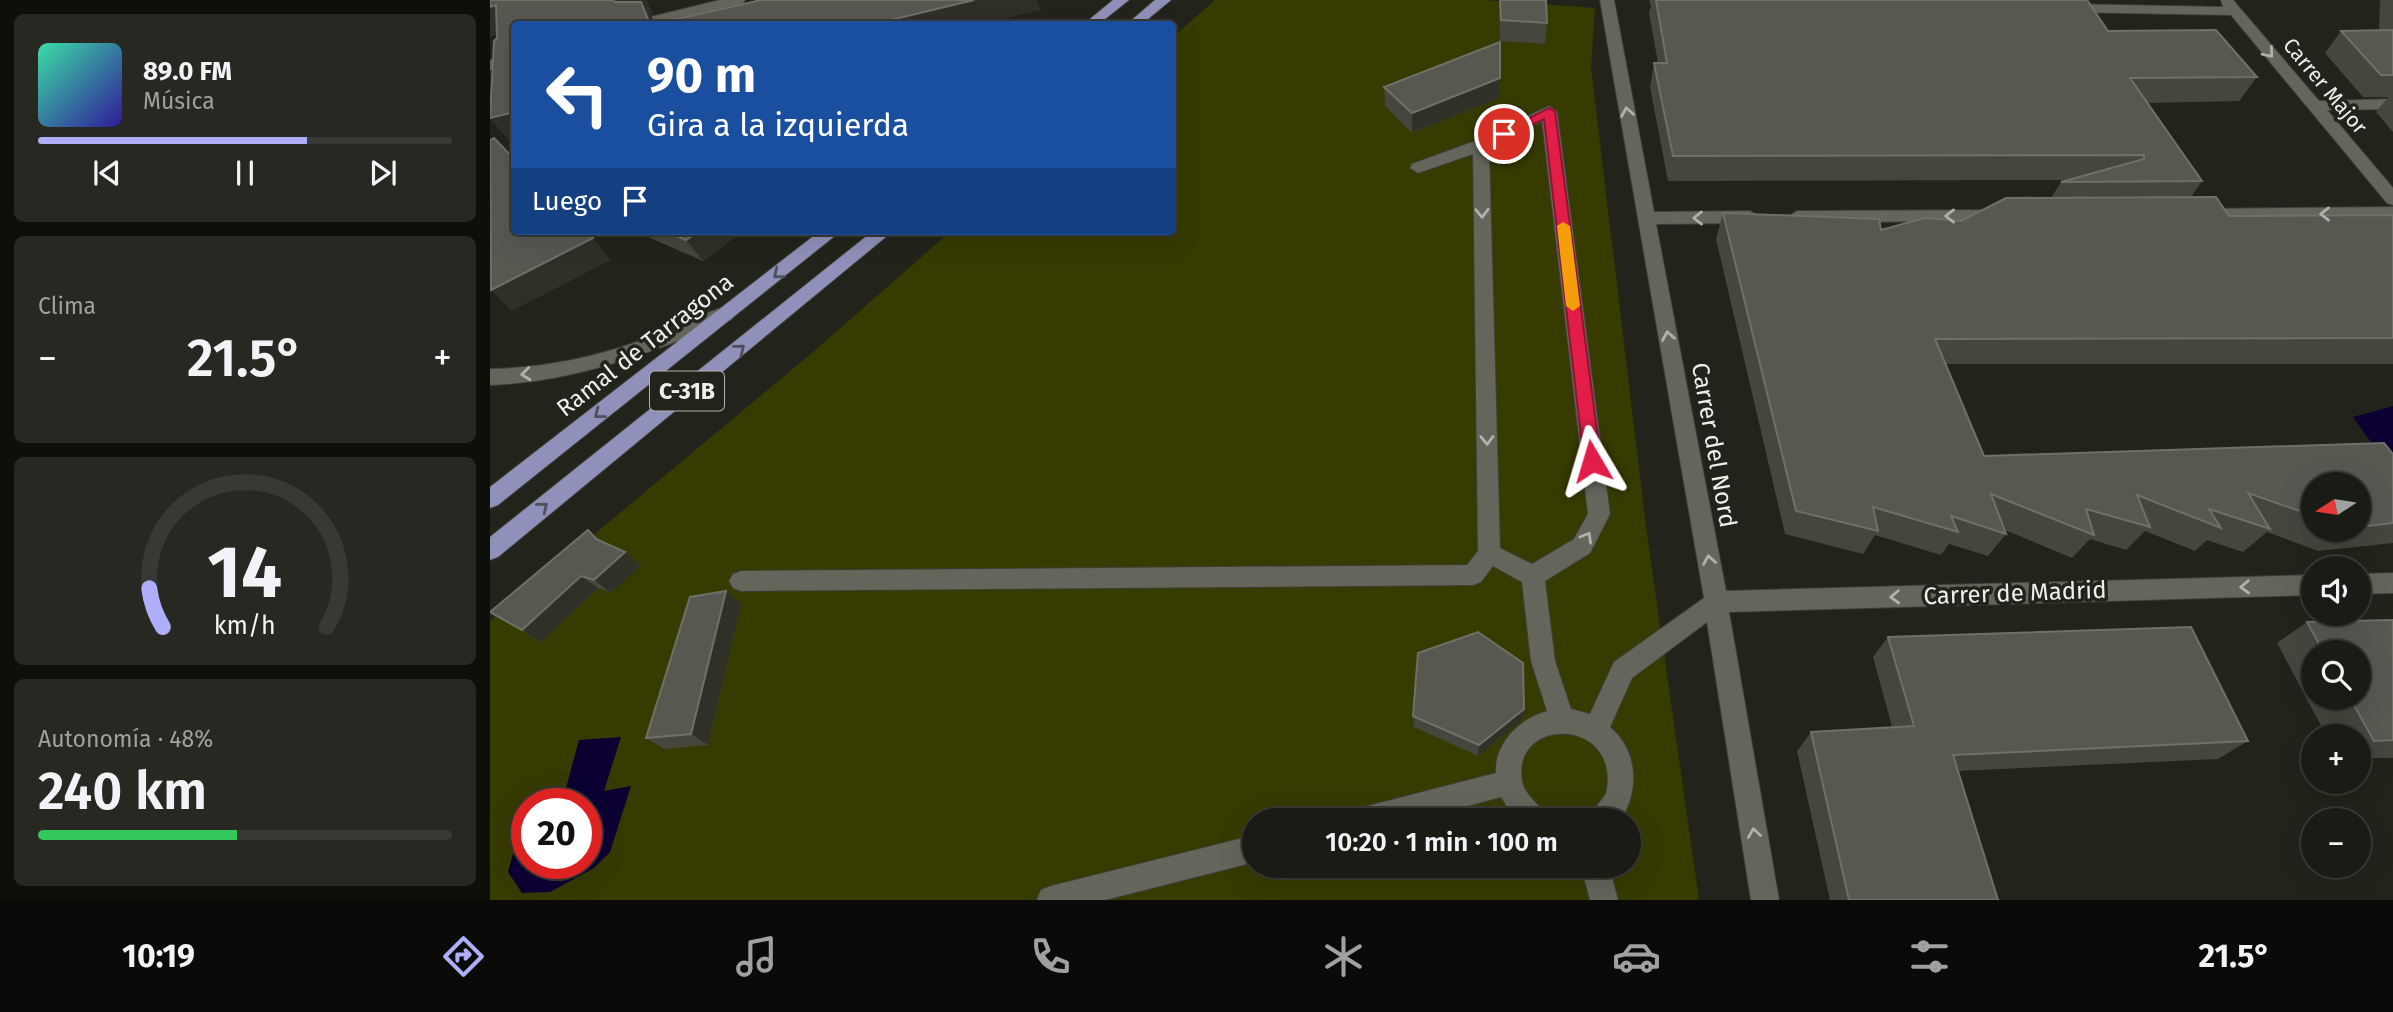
<!DOCTYPE html>
<html lang="es">
<meta charset="utf-8">
<style>
:root{--surface:#1a1b14;--page:#272822;--text:#f1f3f6;--muted:#9fa1a0;--line:#383934;--accent:#afaefa}
body{margin:0;font-family:"Fira Sans",sans-serif;background:var(--page);color:var(--text);height:100vh;display:flex;flex-direction:column;font-size:26px;white-space:nowrap}
*{box-sizing:border-box;margin:0}
p{font-size:23px;color:var(--muted)}
.icon{flex:none;width:38px;height:38px;fill:none;stroke:currentColor;stroke-width:2;stroke-linecap:round;stroke-linejoin:round}
.map{position:relative;flex:1;overflow:hidden}
.panel{display:flex;flex-direction:column;gap:14px;padding:14px;background:#0e0f0b;width:490px}
.panel>*{flex:none}
.banner{position:absolute;left:21px;top:21px;width:665px;height:214px;border-radius:7px;box-shadow:0 7px 28px #0002,0 0 0 2px var(--line);background:#1a4fa0;color:#fff;overflow:hidden}
.needle{width:46px;rotate:258deg}
.buttons{position:absolute;left:1811px;top:472px;display:grid;gap:14px}
.buttons a{display:grid;place-items:center;width:70px;height:70px;border-radius:50%;background:var(--surface);box-shadow:0 7px 28px #0002,0 0 0 2px var(--line);font-size:35px}
.speed{position:absolute;left:21px;top:788px;display:flex;gap:14px;font-size:35px;font-weight:700;text-align:center}
.speed>*{display:grid;place-content:center;width:91px;height:91px;border-radius:50%;background:var(--surface);box-shadow:0 7px 28px #0002,0 0 0 2px var(--line);line-height:1}
.speed .limit{border:10px solid #d22;background:#fff;color:#111}
.pin{position:absolute;display:grid;place-items:center;width:60px;height:60px;color:#fff;margin:-30px;border:4px solid #fff;border-radius:50%;box-shadow:0 2px 7px #0007}
.me{position:absolute;width:77px;margin:-38px;rotate:353deg;stroke-linejoin:round;filter:drop-shadow(0 0 5px #0008)}
.turn{display:flex;align-items:center;gap:24px;height:147px;padding:0 21px;font-size:32px}
.turn .icon{width:91px;height:91px;stroke-width:2.5}
.turn b{display:block;font-size:49px;line-height:60px}
.then{display:flex;align-items:center;height:66px;padding:0 21px;background:#0003;gap:14px;font-size:26px}
.big{font-size:52px;font-weight:600;line-height:1.1}
.panel .widget{flex:1;display:flex;flex-direction:column;justify-content:center;gap:10px;min-width:0;padding:0 24px;border-radius:10px;background:var(--page)}
.panel .dial{align-items:center;gap:0}
.dial svg{height:182px;overflow:visible;fill:none;stroke:var(--line);stroke-width:7;stroke-linecap:round;text-anchor:middle}
.dial text{fill:var(--text);stroke:none}
.song{display:flex;align-items:center;gap:21px}
.cover{width:84px;height:84px;border-radius:10px;background:linear-gradient(135deg,hsl(160 70% 55%),hsl(250 70% 35%))}
.played{height:7px;border-radius:4px;background:linear-gradient(90deg,var(--accent) 65%,var(--line) 65%)}
.keys{display:flex;justify-content:space-around;direction:ltr}
.heat{display:flex;justify-content:space-between;align-items:center;font-size:38px;direction:ltr}
.charge{height:10px;border-radius:5px;background:linear-gradient(90deg,#34c759 48%,var(--line) 0)}
.trip{position:absolute;left:752px;top:808px;width:399px;height:70px;border-radius:35px;background:var(--surface);box-shadow:0 7px 28px #0002,0 0 0 2px var(--line);font-weight:600;line-height:70px;text-align:center}
.tab-bar{display:flex;height:112px;justify-content:space-around;align-items:center;background:#0a0b08;color:var(--muted)}
.tab-bar .icon{width:49px;height:49px}
.tab-bar .on{color:var(--accent)}
.tab-bar b{font-size:32px;color:var(--text)}
main{display:flex;flex:1;min-height:0}
.map>svg:first-child{display:block}
.green{fill:#373b00;fill-rule:evenodd}
.water{fill:#0c0033}
.lines{fill:none;stroke-linecap:round;stroke-linejoin:round}
.minor-casing{stroke:#3e3f38;stroke-width:2}
.major-casing{stroke:#3e3f38;stroke-width:2}
.minor{fill:#64665c;fill-rule:evenodd}
.major{fill:#9091ba;fill-rule:evenodd}
.wall{fill:#45463d;fill-rule:evenodd}
.shaded-wall{fill:#2f3128}
.building{fill:#575850;stroke:#6f7068;stroke-width:2}
.oneway{stroke:#b0b1aa}
.oneway2{stroke:#4e505b}
.route{fill:#e11d48;stroke:#92132f;stroke-width:2}
.slow{fill:#f59e0b}
.labels{text-anchor:middle;dominant-baseline:central;stroke-width:7;stroke-linejoin:round;paint-order:stroke}
.far-street-label{font-size:21px;fill:#eeefea;stroke:#22241b}
.shield{fill:#22241b;stroke:#b1b2ac;stroke-width:2}
.shield-label{font-size:23px;font-weight:bold;fill:#eeefea}
.street-label{font-size:24px;fill:#eeefea;stroke:#22241b}
</style>
<main>
<section class="panel">
<div class="widget">
<div class="song"><i class="cover"></i><div><b>89.0 FM</b><p>Música</p></div></div>
<div class="played"></div>
<div class="keys"><svg class="icon" aria-label="previous" viewBox="0 0 24 24"><path d="M18 5L8 12l10 7zM5 5v14"/></svg><svg class="icon" aria-label="pause" viewBox="0 0 24 24"><path d="M8 5v14M16 5v14"/></svg><svg class="icon" aria-label="next" viewBox="0 0 24 24"><path d="M6 5l10 7-10 7zM19 5v14"/></svg></div>
</div>
<div class="widget"><p>Clima</p>
<div class="heat"><a>−</a><b class="big">21.5°</b><a>+</a></div>
</div>
<div class="widget dial"><svg viewBox="0 0 100 80">
<path d="M14 69A42 42 0 1 1 86 69"/>
<path d="M14 69A42 42 0 0 1 8 52" stroke="#afaefa"/>
<text x="50" y="56" font-size="32" font-weight="700">14</text>
<text x="50" y="72" font-size="11">km/h</text>
</svg></div>
<div class="widget"><p>Autonomía · 48%</p><b class="big">240 km</b><div class="charge"></div></div>
</section>
<div class="map">
<svg width="1903" height="900" viewBox="0 0 1903 900">
<rect width="100%" height="100%" fill="#22241b"/>
<!-- green -->
<path class="green" d="M 725,0 L 995,0 L 1105,8 L 1101,68 L 1156,527 L 1209,900 L 0,900 L 0,621 L 322,353 L 461,231 L 682,231 L 683,37 ZM 37,803 L 96,803 L 96,863 L 37,863 ZM 765,821 L 1139,821 L 1139,866 L 765,866 Z"/>
<!-- water -->
<g class="water">
<polygon points="1903,406 1903,473 1863,417"/>
<polygon points="131,737 114,791 141,786 120,852 104,868 60,892 32,893 18,872 27,840 37,829 37,863 96,863 96,803 72,803 89,740"/>
</g>
<g class="lines">
<!-- minor casing -->
<g class="minor-casing">
<g id="minor">
<polygon points="230,0 255,0 253,3 165,24 142,24 144,21"/>
<path d="M 1110,0 L 1124,0 L 1164,212 L 1260,211 L 1269,217 L 1260,223 L 1166,224 L 1236,591 L 1824,575 L 1824,595 L 1239,612 L 1289,900 L 1261,900 L 1217,622 L 1142,678 L 1120,727 C 1148,751 1150,791 1130,821 L 1098,821 L 1102,812 L 1116,794 C 1133,717 1021,715 1032,781 C 1035,798 1053,805 1059,821 L 1026,821 L 1011,797 L 921,821 L 857,821 L 861,812 L 870,808 L 1006,773 C 1004,743 1031,718 1057,711 L 1041,661 L 1032,582 L 1003,566 L 991,582 L 983,585 L 251,591 L 243,588 L 239,581 L 243,574 L 251,571 L 977,565 L 988,551 L 983,154 L 928,173 L 920,168 L 922,164 L 985,141 L 1059,106 L 1067,111 L 1120,514 L 1100,553 L 1055,581 L 1065,661 L 1081,709 L 1100,714 L 1124,662 L 1214,598 ZM 1052,121 L 1098,514 L 1084,539 L 1042,564 L 1010,548 L 999,147 Z"/>
<polygon points="1731,0 1743,0 1829,101 1903,99 1903,109 1837,110 1903,188 1903,205 1897,203 1741,15 1575,12 1568,8 1575,4 1733,7"/>
<polygon points="24,54 24,63 0,70 0,60"/>
<polygon points="1903,207 1903,219 1709,221 1700,215 1709,209"/>
<polygon points="1509,210 1515,212 1518,216 1515,220 1307,223 1298,217 1307,211"/>
<path d="M 235,307 L 242,309 L 244,314 L 242,319 C 163,352 86,382 0,385 L 0,369 C 50,368 97,359 144,343 C 174,332 204,316 235,307 Z"/>
<polygon points="1903,573 1903,593 1869,594 1869,574"/>
<polygon points="765,835 765,862 615,900 547,900 551,890 561,886"/>
<polygon points="1091,866 1119,866 1128,900 1100,900"/>
</g>
</g>
<!-- major casing -->
<g class="major-casing">
<g id="major">
<polygon points="623,0 639,0 609,24 594,24"/>
<polygon points="665,0 681,0 652,24 637,24"/>
<polygon points="330,231 351,231 8,505 0,508 0,487"/>
<polygon points="383,231 403,231 8,557 0,560 0,537"/>
</g>
</g>
<!-- minor -->
<use href="#minor" class="minor"/>
<!-- major -->
<use href="#major" class="major"/>
</g>
<!-- wall -->
<g class="wall">
<polygon points="1009,0 1056,0 1057,23 1055,44 1010,41"/>
<path d="M 1159,0 L 1597,0 L 1618,31 L 1767,77 L 1749,101 L 1657,103 L 1712,181 L 1701,197 L 1739,216 L 1903,215 L 1903,364 L 1456,364 L 1494,456 L 1903,454 L 1903,543 L 1828,551 L 1777,532 L 1753,552 L 1717,540 L 1705,551 L 1655,531 L 1636,550 L 1600,539 L 1582,558 L 1515,530 L 1516,534 L 1498,556 L 1459,544 L 1451,555 L 1385,535 L 1373,554 L 1295,534 L 1226,239 L 1233,213 L 1391,230 L 1471,221 L 1561,198 L 1571,182 L 1578,180 L 1178,181 L 1160,87 L 1164,63 L 1168,63 L 1159,13 L 1161,6 ZM 1824,485 L 1869,485 L 1869,530 L 1824,530 Z"/>
<polygon points="1890,0 1903,0 1903,132 1886,112 1898,97 1873,97 1835,53 1851,31 1889,30"/>
<polygon points="1010,78 1009,98 922,133 895,106 894,87"/>
<polygon points="144,231 253,231 213,261"/>
<polygon points="98,530 113,542 135,552 151,565 121,593 108,588 51,642 0,612"/>
<polygon points="236,591 251,604 218,745 174,749 156,738"/>
<path d="M 1903,620 L 1903,758 L 1869,758 L 1869,737 L 1837,737 L 1787,643 L 1817,622 ZM 1824,653 L 1869,653 L 1869,698 L 1824,698 Z"/>
<polygon points="1398,637 1758,741 1728,759 1468,771 1508,900 1340,900 1307,751 1321,732 1402,727 1383,657"/>
<polygon points="923,716 1032,720 988,756 924,727"/>
</g>
<!-- shaded-wall -->
<g class="shaded-wall">
<polygon points="123,0 157,0 163,14 160,14 166,24 160,24"/>
<polygon points="484,0 547,0 551,10 493,24 384,24"/>
<polygon points="6,5 24,30 0,37 0,7"/>
<polygon points="1010,78 1009,98 922,133 922,113"/>
<polygon points="24,112 24,143 21,144 0,118"/>
<polygon points="209,231 253,231 213,261 196,240"/>
<polygon points="103,238 121,260 22,311 1,290"/>
<polygon points="135,552 151,565 121,593 104,580"/>
<polygon points="91,576 108,588 51,642 32,630"/>
<polygon points="236,591 251,604 218,745 201,734"/>
<polygon points="1034,709 1032,720 988,756 989,745"/>
</g>
<!-- building -->
<g class="building">
<polygon points="0,0 123,0 125,2 151,2 160,24 24,24 24,112 0,118 4,41 7,38 6,5 0,7"/>
<polygon points="271,0 484,0 384,24 165,24"/>
<polygon points="1010,0 1056,0 1057,23 1011,20"/>
<polygon points="1166,0 1597,0 1618,31 1726,30 1767,77 1640,78 1712,181 1571,182 1654,159 1654,155 1183,156 1164,63 1177,63"/>
<polygon points="1903,30 1903,75 1891,75 1851,31"/>
<polygon points="1010,42 1010,78 922,113 894,87"/>
<polygon points="4,138 24,159 24,231 96,231 103,238 1,290 0,140"/>
<polygon points="1726,197 1739,216 1903,215 1903,338 1445,339 1494,456 1894,443 1903,454 1903,523 1869,527 1869,485 1824,485 1824,516 1758,493 1780,529 1719,509 1731,528 1647,495 1660,527 1596,509 1604,535 1501,494 1516,534 1461,516 1468,532 1383,507 1388,531 1306,511 1233,213 1389,219 1391,230 1435,218 1471,221 1516,198"/>
<polygon points="176,231 209,231 196,240"/>
<polygon points="98,530 106,539 135,552 104,580 91,576 32,630 0,612"/>
<polygon points="236,591 201,734 156,738 200,597"/>
<polygon points="1903,620 1903,740 1884,741 1860,698 1869,698 1869,653 1834,653 1817,622"/>
<polygon points="1701,627 1758,741 1463,755 1508,900 1359,900 1321,732 1424,726 1398,637"/>
<polygon points="988,632 1033,663 1034,709 989,745 923,716 928,653"/>
</g>
<!-- one-way arrows -->
<defs><path id="oneway-chevron" d="M-2-3.5L2.5 0L-2 3.5" fill="none" stroke-width="1.6" stroke-linecap="round" stroke-linejoin="round" transform="scale(1.75)"/></defs>
<g class="oneway">
<use href="#oneway-chevron" transform="translate(1779 53) rotate(50)"/>
<use href="#oneway-chevron" transform="translate(1137 112) rotate(-100)"/>
<use href="#oneway-chevron" transform="translate(992 213) rotate(89)"/>
<use href="#oneway-chevron" transform="translate(1835 214) rotate(180)"/>
<use href="#oneway-chevron" transform="translate(1460 216) rotate(180)"/>
<use href="#oneway-chevron" transform="translate(1208 218) rotate(180)"/>
<use href="#oneway-chevron" transform="translate(1178 336) rotate(-100)"/>
<use href="#oneway-chevron" transform="translate(36 374) rotate(174)"/>
<use href="#oneway-chevron" transform="translate(997 440) rotate(89)"/>
<use href="#oneway-chevron" transform="translate(1097 537) rotate(-60)"/>
<use href="#oneway-chevron" transform="translate(1219 560) rotate(-100)"/>
<use href="#oneway-chevron" transform="translate(1755 587) rotate(178)"/>
<use href="#oneway-chevron" transform="translate(1405 597) rotate(178)"/>
<use href="#oneway-chevron" transform="translate(1264 833) rotate(-99)"/>
</g>
<g class="oneway2">
<use href="#oneway-chevron" transform="translate(288 274) rotate(141)"/>
<use href="#oneway-chevron" transform="translate(250 349) rotate(-39)"/>
<use href="#oneway-chevron" transform="translate(109 414) rotate(142)"/>
<use href="#oneway-chevron" transform="translate(53 507) rotate(-39)"/>
</g>
<!-- route -->
<polygon class="route" points="1059,108 1065,111 1111,461 1102,467 1094,461 1054,119 1018,136 1009,136 1008,134"/>
<!-- slow -->
<polygon class="slow" points="1073,222 1080,226 1090,306 1083,311 1076,306 1067,226"/>
<g class="labels">
<!-- far-street labels -->
<g class="far-street-label">
<text transform="translate(1835 86) rotate(50)">Carrer Major</text>
</g>
<!-- shield labels -->
<rect class="shield" x="160" y="371.5" width="74" height="39" rx="5"/>
<g class="shield-label">
<text x="197" y="391">C-31B</text>
</g>
<!-- street labels -->
<g class="street-label">
<text transform="translate(155 345) rotate(-38)">Ramal de Tarragona</text>
<text transform="translate(1224 445) rotate(80)">Carrer del Nord</text>
<text transform="translate(1525 593) rotate(-2)">Carrer de Madrid</text>
</g>
</g>
</svg>
<div class="buttons">
<a><svg class="needle" viewBox="-14 -14 28 28"><path d="M0-13l5 13h-10z" fill="#e53935"/><path d="M0 13l5-13h-10z" fill="#9fa1a0"/></svg></a>
<a><svg class="icon" aria-label="sound" viewBox="0 0 24 24"><path d="M4 9h4l5-4v14l-5-4H4zM17 9q2 3 0 6"/></svg></a>
<a><svg class="icon" aria-label="search" viewBox="0 0 24 24"><circle cx="10" cy="10" r="6"/><path d="M15 15l6 6"/></svg></a>
<a>+</a>
<a>−</a>
</div>
<div class="speed"><div class="limit">20</div></div>
<div class="pin" style="left:1014px;top:134px;background:#d93025"><svg class="icon" aria-label="arrive" viewBox="0 0 24 24"><path d="M6 21V4h12l-3 4 3 4H6"/></svg></div>
<svg class="me" style="left:1102px;top:461px" viewBox="-20 -20 40 40"><path d="M0-17L14 15 0 8-14 15z" fill="#e11d48" stroke="#fff" stroke-width="4"/></svg>
<div class="trip">10:20 · 1 min · 100 m</div>
<div class="banner">
<div class="turn"><svg class="icon" aria-label="left" viewBox="0 0 24 24"><path d="M17 20v-9H6M10 6l-5 5 5 5"/></svg><div><b>90 m</b>Gira a la izquierda</div></div>
<div class="then">Luego<svg class="icon" aria-label="arrive" viewBox="0 0 24 24"><path d="M6 21V4h12l-3 4 3 4H6"/></svg></div>
</div>
</div>
</main>
<nav class="tab-bar">
<b>10:19</b>
<svg class="icon on" aria-label="directions" viewBox="0 0 24 24"><path d="M12 3l9 9-9 9-9-9zM9 14v-3h6M13 9l2 2-2 2"/></svg>
<svg class="icon" aria-label="music" viewBox="0 0 24 24"><path d="M9 18V5l10-2v13"/><circle cx="6" cy="18" r="3"/><circle cx="16" cy="16" r="3"/></svg>
<svg class="icon" aria-label="phone" viewBox="0 0 24 24"><path d="M5 4h4l2 5-3 2q2 4 5 5l2-3 5 2v4C11 20 4 13 5 4z"/></svg>
<svg class="icon" aria-label="climate" viewBox="0 0 24 24"><path d="M12 3v18M4 7l16 10M4 17L20 7"/></svg>
<svg class="icon" aria-label="car" viewBox="0 0 24 24"><path d="M5 17H2v-5l4-1 3-4h7l3 4 3 1v5h-3M9 17h6M6 11h13"/><circle cx="7" cy="17" r="2"/><circle cx="17" cy="17" r="2"/></svg>
<svg class="icon" aria-label="filters" viewBox="0 0 24 24"><path d="M4 7h16M4 17h16"/><circle cx="9" cy="7" r="2"/><circle cx="15" cy="17" r="2"/></svg>
<b>21.5°</b>
</nav>
